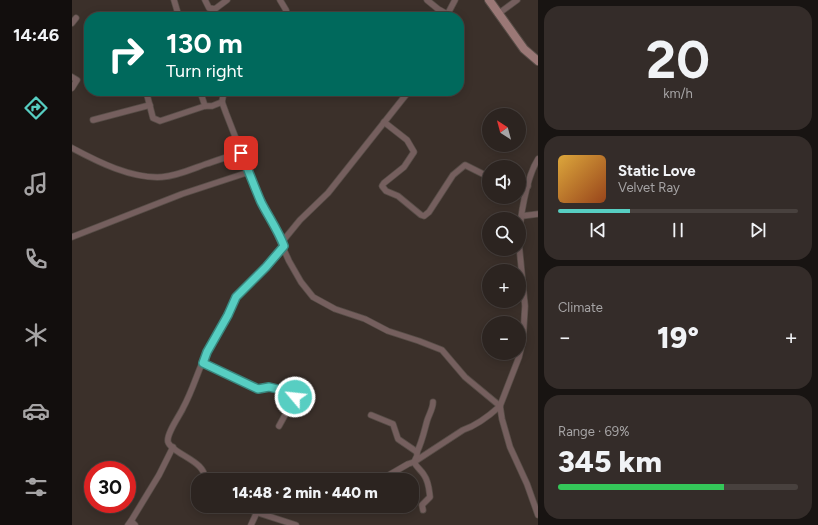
<!DOCTYPE html>
<meta charset="utf-8">
<style>
:root{--surface:#2c2420;--page:#342c29;--text:#f1f3f6;--muted:#a6a4a5;--line:#48413e;--accent:#57cec2}
body{margin:0;font-family:Figtree,sans-serif;background:var(--page);color:var(--text);height:100vh;display:flex;flex-direction:column;font-size:15px;white-space:nowrap}
*{box-sizing:border-box;margin:0}
p{font-size:13px;color:var(--muted)}
.icon{flex:none;width:22px;height:22px;fill:none;stroke:currentColor;stroke-width:2;stroke-linecap:round;stroke-linejoin:round}
.map{position:relative;flex:1;overflow:hidden}
.panel{display:flex;flex-direction:column;gap:6px;padding:6px;background:#181412;width:280px}
.panel>*{flex:none}
.banner{position:absolute;left:12px;top:12px;width:380px;height:84px;border-radius:16px;box-shadow:0 2px 10px #0003,0 0 0 1px var(--line);background:#00695c;color:#fff;overflow:hidden}
.needle{width:26px;rotate:324deg}
.tools{position:absolute;left:410px;top:108px;display:grid;gap:8px}
.tools a{display:grid;place-items:center;width:44px;height:44px;border-radius:50%;background:var(--surface);box-shadow:0 2px 10px #0003,0 0 0 1px var(--line);font-size:20px}
.speed{position:absolute;left:12px;top:461px;display:flex;gap:8px;font-size:20px;font-weight:700;text-align:center}
.speed>*{display:grid;place-content:center;width:52px;height:52px;border-radius:50%;background:var(--surface);box-shadow:0 2px 10px #0003,0 0 0 1px var(--line);line-height:1}
.speed .limit{border:6px solid #d22;background:#fff;color:#111}
.pin{position:absolute;display:grid;place-items:center;width:34px;height:34px;color:#fff;margin:-17px;border-radius:8px;box-shadow:0 2px 6px #0006}
.me{position:absolute;width:44px;margin:-22px;rotate:298deg;stroke-linejoin:round;filter:drop-shadow(0 0 3px #0008)}
.turn{display:flex;align-items:center;gap:14px;height:84px;padding:0 16px;font-size:18px}
.turn .icon{width:52px;height:52px;stroke-width:2.5}
.turn b{display:block;font-size:28px;line-height:34px}
.big{font-size:30px;font-weight:800;line-height:1.1}
.panel .widget{flex:1;display:flex;flex-direction:column;justify-content:center;gap:6px;min-width:0;padding:0 14px;border-radius:16px;background:var(--page)}
.panel .dial{align-items:center;gap:0}
.dial b{font-size:52px;line-height:1}
.song{display:flex;align-items:center;gap:12px}
.cover{width:48px;height:48px;border-radius:6px;background:linear-gradient(135deg,hsl(40 70% 55%),hsl(20 70% 35%))}
.played{height:4px;border-radius:2px;background:linear-gradient(90deg,var(--accent) 30%,var(--line) 30%)}
.keys{display:flex;justify-content:space-around;direction:ltr}
.heat{display:flex;justify-content:space-between;align-items:center;font-size:22px;direction:ltr}
.charge{height:6px;border-radius:3px;background:linear-gradient(90deg,#34c759 69%,var(--line) 0)}
.trip{position:absolute;left:119px;top:473px;width:228px;height:40px;border-radius:16px;background:var(--surface);box-shadow:0 2px 10px #0003,0 0 0 1px var(--line);font-weight:800;line-height:40px;text-align:center}
main{display:flex;flex:1;min-height:0}
.menu{display:flex;flex-direction:column;width:72px;justify-content:space-around;align-items:center;background:#120e0d;color:var(--muted)}
.menu .icon{width:28px;height:28px}
.menu .current{color:var(--accent)}
.menu b{font-size:18px;color:var(--text)}
.map>svg:first-child{display:block}
.lines{fill:none;stroke-linecap:round;stroke-linejoin:round}
.street-casing{stroke:#574d47;stroke-width:7}
.secondary-casing{stroke:#574d47;stroke-width:10}
.street{stroke:#755f5e;stroke-width:5.5}
.secondary{stroke:#9a7876;stroke-width:8}
.route-casing{stroke:#39867e;stroke-width:10}
.route{stroke:#57cec2;stroke-width:7}
</style>
<main>
<nav class="menu">
<b>14:46</b>
<svg class="icon current" aria-label="directions" viewBox="0 0 24 24"><path d="M12 3l9 9-9 9-9-9zM9 14v-3h6M13 9l2 2-2 2"/></svg>
<svg class="icon" aria-label="music" viewBox="0 0 24 24"><path d="M9 18V5l10-2v13"/><circle cx="6" cy="18" r="3"/><circle cx="16" cy="16" r="3"/></svg>
<svg class="icon" aria-label="phone" viewBox="0 0 24 24"><path d="M5 4h4l2 5-3 2q2 4 5 5l2-3 5 2v4C11 20 4 13 5 4z"/></svg>
<svg class="icon" aria-label="climate" viewBox="0 0 24 24"><path d="M12 3v18M4 7l16 10M4 17L20 7"/></svg>
<svg class="icon" aria-label="car" viewBox="0 0 24 24"><path d="M5 17H2v-5l4-1 3-4h7l3 4 3 1v5h-3M9 17h6M6 11h13"/><circle cx="7" cy="17" r="2"/><circle cx="17" cy="17" r="2"/></svg>
<svg class="icon" aria-label="filters" viewBox="0 0 24 24"><path d="M4 7h16M4 17h16"/><circle cx="9" cy="7" r="2"/><circle cx="15" cy="17" r="2"/></svg>
</nav>
<div class="map">
<svg width="466" height="525" viewBox="0 0 466 525">
<rect width="100%" height="100%" fill="#3b302a"/>
<g class="lines">
<!-- street casing -->
<g class="street-casing">
<g id="street">
<polyline points="102,0 107,17"/>
<polyline points="133,0 137,8 143,9 155,0"/>
<polyline points="208,0 214,10 216,17"/>
<polyline points="355,0 366,9 375,14"/>
<polyline points="426,14 445,0"/>
<polyline points="215,15 224,17"/>
<polyline points="374,17 383,0"/>
<polyline points="0,23 4,18"/>
<polyline points="0,77 5,80 0,88"/>
<polyline points="74,91 81,118 88,121 133,106"/>
<polyline points="128,91 133,106 140,106 150,102"/>
<path d="M 152,91 L 150,102 L 154,113 L 189,203 L 195,212 L 217,261 L 229,282 L 241,297 L 263,309 L 293,319 L 316,331 L 347,341 L 370,350 L 393,377 L 428,406 C 417,416 406,425 391,430 L 342,462 L 336,464 L 317,475"/>
<polyline points="21,120 78,105"/>
<polyline points="312,122 335,140 342,152 332,167 312,183 310,186 314,191 326,196 349,215 352,216 357,212 381,175 393,165 417,177"/>
<path d="M 0,148 C 26,162 60,179 90,177 C 105,176 120,169 134,164 C 146,160 157,156 169,153"/>
<polyline points="447,185 456,186"/>
<polyline points="450,216 466,214"/>
<polyline points="0,237 110,194 177,172"/>
<path d="M 447,240 C 448,218 454,178 466,159"/>
<polyline points="210,242 228,220 256,193 337,91"/>
<polyline points="447,244 453,306 451,340 447,357 428,406 430,419 438,447 455,484 466,515"/>
<polyline points="131,363 186,389 197,387 222,393 223,397 207,426"/>
<polyline points="299,415 321,424 326,439 345,452 345,456 343,460"/>
<path d="M 345,452 C 350,442 352,432 355,421 C 357,414 361,409 361,402"/>
<path d="M 342,462 C 345,468 349,470 352,475 C 357,482 357,490 358,497 L 350,505 L 351,510"/>
<path d="M 132,480 C 137,462 100,454 96,442 C 94,434 108,415 111,408 C 121,390 126,370 135,352 C 141,340 148,329 155,317 C 158,310 160,304 164,297 L 194,267 L 211,246"/>
<polyline points="165,506 224,525"/>
<polyline points="59,521 87,475 101,447"/>
<polyline points="56,525 59,521 63,525"/>
<polyline points="179,525 185,512"/>
</g>
</g>
<!-- secondary casing -->
<g class="secondary-casing">
<polyline id="secondary" points="417,0 452,49 466,61"/>
</g>
<!-- street -->
<use href="#street" class="street"/>
<!-- secondary -->
<use href="#secondary" class="secondary"/>
</g>
<g class="lines">
<!-- route casing -->
<g class="route-casing">
<path id="route" d="M 169,153 C 176,169 182,186 189,202 C 196,216 206,230 212,246 L 194,267 L 164,297 L 156,315 L 135,352 L 131,363 L 186,389 L 197,387 L 222,393 L 223,397"/>
</g>
<!-- route -->
<use href="#route" class="route"/>
</g>
</svg>
<div class="tools">
<a><svg class="needle" viewBox="-14 -14 28 28"><path d="M0-13l5 13h-10z" fill="#e53935"/><path d="M0 13l5-13h-10z" fill="#a6a4a5"/></svg></a>
<a><svg class="icon" aria-label="sound" viewBox="0 0 24 24"><path d="M4 9h4l5-4v14l-5-4H4zM17 9q2 3 0 6"/></svg></a>
<a><svg class="icon" aria-label="search" viewBox="0 0 24 24"><circle cx="10" cy="10" r="6"/><path d="M15 15l6 6"/></svg></a>
<a>+</a>
<a>−</a>
</div>
<div class="speed"><div class="limit">30</div></div>
<div class="pin" style="left:169px;top:153px;background:#d93025"><svg class="icon" aria-label="arrive" viewBox="0 0 24 24"><path d="M6 21V4h12l-3 4 3 4H6"/></svg></div>
<svg class="me" style="left:223px;top:397px" viewBox="-20 -20 40 40"><circle r="17" fill="#57cec2" stroke="#fff" stroke-width="3"/><path d="M0-11L8 9 0 5-8 9z" fill="#fff"/></svg>
<div class="trip">14:48 · 2 min · 440 m</div>
<div class="banner">
<div class="turn"><svg class="icon" aria-label="right" viewBox="0 0 24 24"><path d="M7 20v-9h11M14 6l5 5-5 5"/></svg><div><b>130 m</b>Turn right</div></div>
</div>
</div>
<section class="panel">
<div class="widget dial"><b>20</b><p>km/h</p></div>
<div class="widget">
<div class="song"><i class="cover"></i><div><b>Static Love</b><p>Velvet Ray</p></div></div>
<div class="played"></div>
<div class="keys"><svg class="icon" aria-label="previous" viewBox="0 0 24 24"><path d="M18 5L8 12l10 7zM5 5v14"/></svg><svg class="icon" aria-label="pause" viewBox="0 0 24 24"><path d="M8 5v14M16 5v14"/></svg><svg class="icon" aria-label="next" viewBox="0 0 24 24"><path d="M6 5l10 7-10 7zM19 5v14"/></svg></div>
</div>
<div class="widget"><p>Climate</p>
<div class="heat"><a>−</a><b class="big">19°</b><a>+</a></div>
</div>
<div class="widget"><p>Range · 69%</p><b class="big">345 km</b><div class="charge"></div></div>
</section>
</main>
